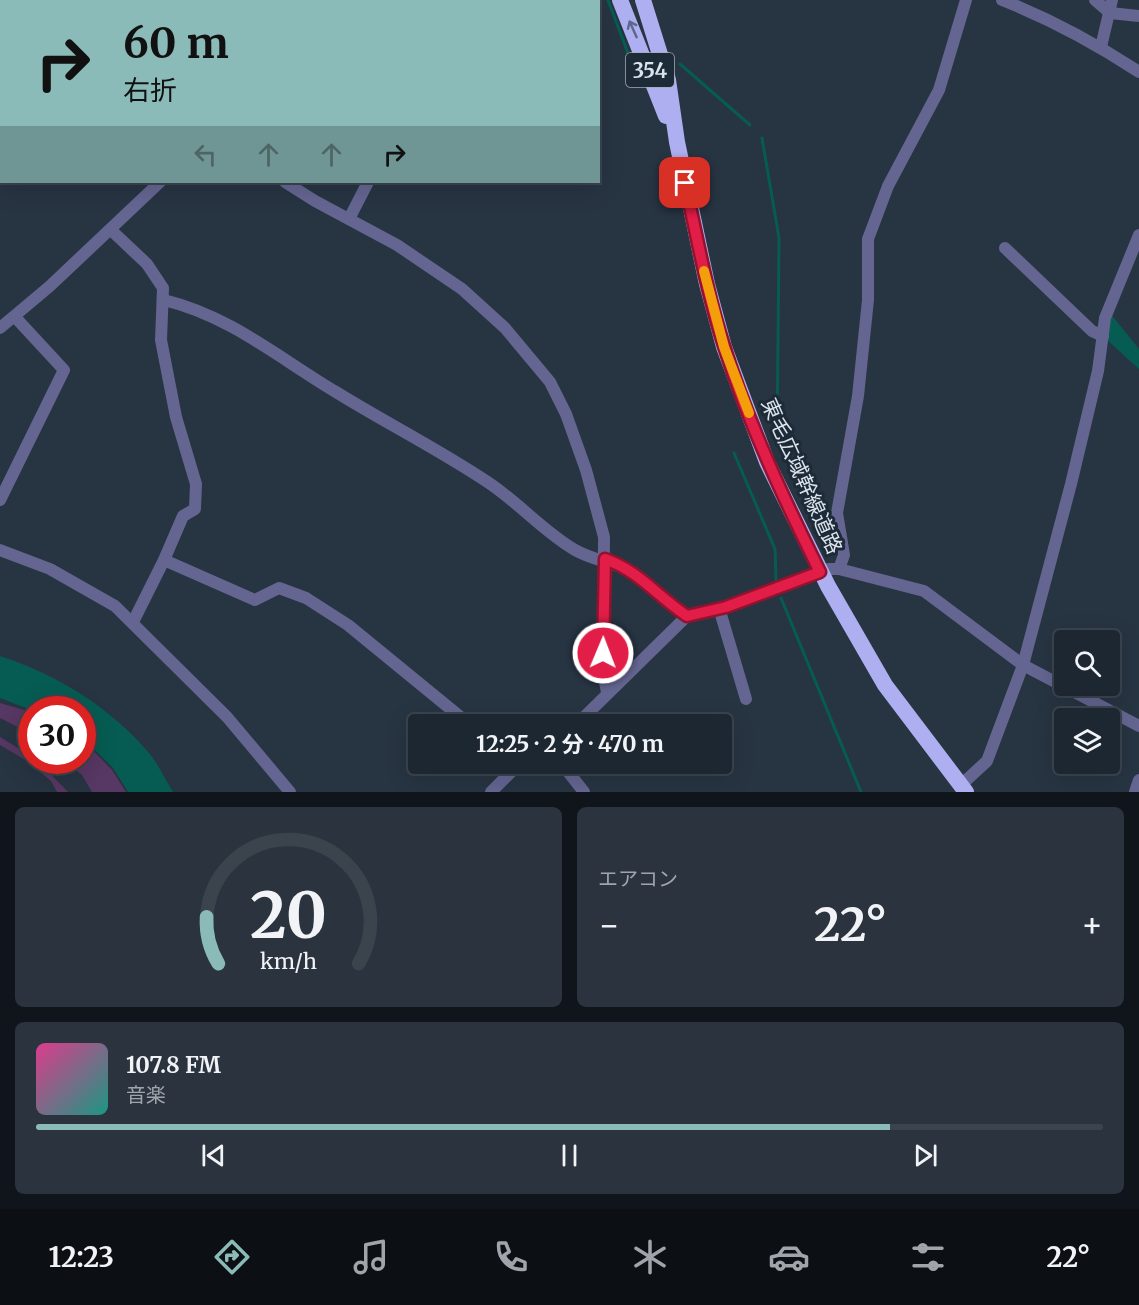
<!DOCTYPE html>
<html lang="ja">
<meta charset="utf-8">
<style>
:root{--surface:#1d2732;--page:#2a333e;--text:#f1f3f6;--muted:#a0a5ac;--line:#3b444d;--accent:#8bbbb9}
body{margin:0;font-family:Merriweather,"Noto Sans JP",serif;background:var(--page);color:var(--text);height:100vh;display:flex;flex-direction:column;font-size:22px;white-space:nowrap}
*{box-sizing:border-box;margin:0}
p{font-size:20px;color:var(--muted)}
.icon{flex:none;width:33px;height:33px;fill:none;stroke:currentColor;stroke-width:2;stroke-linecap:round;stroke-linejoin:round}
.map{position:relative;height:792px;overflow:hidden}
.sheet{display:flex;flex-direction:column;gap:15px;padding:15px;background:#10151c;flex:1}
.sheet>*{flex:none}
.hud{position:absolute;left:0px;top:0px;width:600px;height:183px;box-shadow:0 6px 24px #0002,0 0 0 2px var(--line);background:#8bbbb9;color:#111;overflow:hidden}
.tools{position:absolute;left:1054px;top:630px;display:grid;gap:12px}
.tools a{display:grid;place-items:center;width:66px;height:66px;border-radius:6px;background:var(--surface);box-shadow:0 6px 24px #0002,0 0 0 2px var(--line);font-size:30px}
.speed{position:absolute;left:18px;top:696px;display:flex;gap:12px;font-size:30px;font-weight:700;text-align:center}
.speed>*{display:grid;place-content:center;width:78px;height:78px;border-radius:50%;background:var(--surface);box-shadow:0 6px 24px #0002,0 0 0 2px var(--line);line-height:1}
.speed .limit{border:9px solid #d22;background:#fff;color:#111}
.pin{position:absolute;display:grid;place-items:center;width:51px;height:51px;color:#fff;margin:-26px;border-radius:12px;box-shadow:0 3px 9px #0006}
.me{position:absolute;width:66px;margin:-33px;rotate:1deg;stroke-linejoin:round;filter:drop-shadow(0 0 4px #0008)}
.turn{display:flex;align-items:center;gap:21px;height:126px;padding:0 24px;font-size:27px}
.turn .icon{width:78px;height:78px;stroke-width:2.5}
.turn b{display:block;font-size:42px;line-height:51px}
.lanes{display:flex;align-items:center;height:57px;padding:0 24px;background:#0003;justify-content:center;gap:30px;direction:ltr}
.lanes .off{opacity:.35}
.big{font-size:45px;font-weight:700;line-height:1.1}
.sheet .tile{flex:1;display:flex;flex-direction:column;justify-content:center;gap:9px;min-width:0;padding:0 21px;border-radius:9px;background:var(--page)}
.sheet .dial{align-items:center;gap:0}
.dial svg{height:156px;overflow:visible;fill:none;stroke:var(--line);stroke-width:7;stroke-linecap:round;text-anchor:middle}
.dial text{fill:var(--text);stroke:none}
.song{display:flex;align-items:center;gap:18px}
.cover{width:72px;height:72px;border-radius:9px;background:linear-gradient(135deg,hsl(330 70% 55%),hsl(170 70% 35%))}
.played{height:6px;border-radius:3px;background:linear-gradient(90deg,var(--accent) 80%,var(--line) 80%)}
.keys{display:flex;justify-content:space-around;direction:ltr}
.heat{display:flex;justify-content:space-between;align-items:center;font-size:33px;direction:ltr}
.sheet .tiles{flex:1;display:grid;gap:15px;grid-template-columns:1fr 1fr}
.tile:last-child{grid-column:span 2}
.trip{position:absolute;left:408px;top:714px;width:324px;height:60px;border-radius:6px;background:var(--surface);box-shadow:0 6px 24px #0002,0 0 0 2px var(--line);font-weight:700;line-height:60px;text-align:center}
.tabs{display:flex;height:96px;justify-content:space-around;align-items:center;background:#0c1014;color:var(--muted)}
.tabs .icon{width:42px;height:42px}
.tabs .selected{color:var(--accent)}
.tabs b{font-size:27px;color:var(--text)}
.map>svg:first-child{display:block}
.green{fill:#573763}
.water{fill:#065c52}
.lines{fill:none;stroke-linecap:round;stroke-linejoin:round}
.stream{stroke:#065c52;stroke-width:3}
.minor{stroke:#646591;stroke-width:12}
.highway{stroke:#adaff0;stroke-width:16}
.oneway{stroke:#5e668b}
.route-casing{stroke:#92132f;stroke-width:15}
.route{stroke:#e11d48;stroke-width:10}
.slow{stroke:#f59e0b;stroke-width:10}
.labels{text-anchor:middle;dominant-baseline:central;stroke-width:6;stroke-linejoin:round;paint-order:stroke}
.shield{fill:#1d2a38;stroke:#a2acb6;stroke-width:1.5}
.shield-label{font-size:20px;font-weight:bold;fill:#dbe3ec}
.street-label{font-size:21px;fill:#dbe3ec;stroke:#1d2a38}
</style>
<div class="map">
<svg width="1139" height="792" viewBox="0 0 1139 792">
<rect width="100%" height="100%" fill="#273442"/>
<!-- green -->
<g class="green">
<polygon points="0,703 31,712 31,734 0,718"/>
<polygon points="0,737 31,756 32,760 38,761 68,792 57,792 51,781 27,761 0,745"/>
<polygon points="83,740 112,770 126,792 92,792 82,775 65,761 82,760"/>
</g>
<!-- water -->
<g class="water">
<polygon points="1110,313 1139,349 1139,369 1107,340"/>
<path d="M 0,656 C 56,674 110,707 149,753 C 158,764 165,779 173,792 L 128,792 L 113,768 L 83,738 L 82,710 L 31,710 L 0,698 Z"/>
</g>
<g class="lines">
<!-- stream -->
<g class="stream">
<polyline points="608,0 629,56"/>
<polyline points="680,64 750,125"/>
<polyline points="762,138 779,238 777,443"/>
<polyline points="734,453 775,549 776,580"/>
<polyline points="781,598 861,792"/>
</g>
<!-- minor -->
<g class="minor">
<polyline points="83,0 85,2"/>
<path d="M 1002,0 C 1050,19 1095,43 1139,72"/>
<polyline points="1095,0 1110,13 1139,16"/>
<polyline points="210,2 211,0"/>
<polyline points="1101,47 1112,0"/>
<polyline points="285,182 315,201 397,245 462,289 505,328 550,382 566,414 586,470 604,537 603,672 607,692"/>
<polyline points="349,219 368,182"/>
<polyline points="111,230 147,264 163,288 161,340 176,417 196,484 195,509 183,516 164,560 133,622"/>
<polyline points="1005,248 1092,331 1103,336"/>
<path d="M 164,300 C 230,316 279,358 336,392 C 386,423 440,450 489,483 C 519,503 544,532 575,550 C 594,561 615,562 634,573 C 653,585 667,603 687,616"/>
<polyline points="0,328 50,286 160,182"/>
<polyline points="0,500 64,370 15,317"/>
<polyline points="0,550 50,569 115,606 227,717 290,792"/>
<polyline points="164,560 255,600 279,588 306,598 348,625 469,724"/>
<polyline points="839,569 844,555 837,513 858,396 868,300 868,239 888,186 939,90 966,0"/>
<polyline points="719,608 746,699"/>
<polyline points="577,724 687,616 726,607 829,569 839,569 924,591 1023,665 1139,726"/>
<polyline points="562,764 584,792"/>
<polyline points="961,785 987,761 1023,665 1071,484 1098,371 1105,318 1139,235"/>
<polyline points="491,792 516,767"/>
<polyline points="1135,792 1139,780"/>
</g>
<!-- highway -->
<g class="highway">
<polyline points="620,0 666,116"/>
<polyline points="643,0 668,80 677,142 707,284 724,347 767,462 828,586 885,685 966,792"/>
</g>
</g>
<!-- one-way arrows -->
<defs><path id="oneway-shaft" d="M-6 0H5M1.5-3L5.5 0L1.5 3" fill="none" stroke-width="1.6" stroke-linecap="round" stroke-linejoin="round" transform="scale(1.5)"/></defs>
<use class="oneway" href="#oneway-shaft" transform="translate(633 29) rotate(-114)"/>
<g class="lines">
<!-- route casing -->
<g class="route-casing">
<path id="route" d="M 603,653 L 605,559 C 639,571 658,597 687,616 L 726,607 L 820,572 C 784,499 749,425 724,346 C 707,293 697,237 685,183"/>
</g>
<!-- route -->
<use href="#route" class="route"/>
<!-- slow -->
<polyline class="slow" points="704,271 724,347 749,413"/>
</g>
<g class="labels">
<!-- shield labels -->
<rect class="shield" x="626" y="53" width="48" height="34" rx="4.5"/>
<g class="shield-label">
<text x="650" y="70">354</text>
</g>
<!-- street labels -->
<g class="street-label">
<text transform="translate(802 476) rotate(66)">東毛広域幹線道路</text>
</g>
</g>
</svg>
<div class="tools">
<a><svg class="icon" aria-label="search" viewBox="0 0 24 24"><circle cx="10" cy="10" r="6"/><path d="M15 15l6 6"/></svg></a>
<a><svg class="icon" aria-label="layers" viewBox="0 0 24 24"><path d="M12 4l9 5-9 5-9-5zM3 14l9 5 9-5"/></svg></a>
</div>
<div class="speed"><div class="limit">30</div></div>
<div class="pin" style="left:685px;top:183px;background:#d93025"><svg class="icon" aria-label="arrive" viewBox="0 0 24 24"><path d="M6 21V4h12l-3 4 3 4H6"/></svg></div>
<svg class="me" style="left:603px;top:653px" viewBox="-20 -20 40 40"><circle r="17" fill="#e11d48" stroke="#fff" stroke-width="3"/><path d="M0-11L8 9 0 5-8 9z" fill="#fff"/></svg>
<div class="trip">12:25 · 2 分 · 470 m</div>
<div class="hud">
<div class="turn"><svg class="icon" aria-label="right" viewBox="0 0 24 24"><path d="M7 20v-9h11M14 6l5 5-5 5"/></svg><div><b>60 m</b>右折</div></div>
<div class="lanes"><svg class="icon off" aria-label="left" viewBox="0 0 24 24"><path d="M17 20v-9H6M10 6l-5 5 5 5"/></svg><svg class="icon off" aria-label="ahead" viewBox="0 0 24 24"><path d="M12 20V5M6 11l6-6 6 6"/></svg><svg class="icon off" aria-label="ahead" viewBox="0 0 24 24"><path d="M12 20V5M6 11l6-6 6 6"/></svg><svg class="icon" aria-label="right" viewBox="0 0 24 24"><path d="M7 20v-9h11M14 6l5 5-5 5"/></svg></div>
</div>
</div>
<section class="sheet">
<div class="tiles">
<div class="tile dial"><svg viewBox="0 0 100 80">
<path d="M14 69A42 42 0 1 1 86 69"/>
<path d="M14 69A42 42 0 0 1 8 45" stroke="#8bbbb9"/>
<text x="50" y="56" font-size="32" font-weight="700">20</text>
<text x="50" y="72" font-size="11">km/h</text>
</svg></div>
<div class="tile"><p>エアコン</p>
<div class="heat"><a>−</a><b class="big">22°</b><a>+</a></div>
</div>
<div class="tile">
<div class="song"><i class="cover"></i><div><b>107.8 FM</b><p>音楽</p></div></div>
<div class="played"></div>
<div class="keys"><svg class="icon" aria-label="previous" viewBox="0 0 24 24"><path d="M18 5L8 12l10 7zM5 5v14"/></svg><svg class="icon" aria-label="pause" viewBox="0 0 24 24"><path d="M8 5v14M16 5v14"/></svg><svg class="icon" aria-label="next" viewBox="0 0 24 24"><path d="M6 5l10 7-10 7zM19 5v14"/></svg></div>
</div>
</div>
</section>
<nav class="tabs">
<b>12:23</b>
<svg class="icon selected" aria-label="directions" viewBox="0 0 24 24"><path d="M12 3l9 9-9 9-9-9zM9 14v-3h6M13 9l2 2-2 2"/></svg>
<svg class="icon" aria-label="music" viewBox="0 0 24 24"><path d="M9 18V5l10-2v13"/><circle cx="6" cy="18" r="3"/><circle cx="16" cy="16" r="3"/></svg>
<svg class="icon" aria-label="phone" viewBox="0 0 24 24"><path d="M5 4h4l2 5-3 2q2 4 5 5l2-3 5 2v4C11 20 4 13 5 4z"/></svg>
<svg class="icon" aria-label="climate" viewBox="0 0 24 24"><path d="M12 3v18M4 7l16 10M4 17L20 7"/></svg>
<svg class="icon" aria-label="car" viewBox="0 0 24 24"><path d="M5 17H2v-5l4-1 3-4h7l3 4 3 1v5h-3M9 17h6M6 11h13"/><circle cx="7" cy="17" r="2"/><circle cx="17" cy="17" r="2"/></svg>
<svg class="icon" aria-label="filters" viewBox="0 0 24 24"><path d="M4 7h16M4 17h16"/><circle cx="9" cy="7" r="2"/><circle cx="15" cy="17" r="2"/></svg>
<b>22°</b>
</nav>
